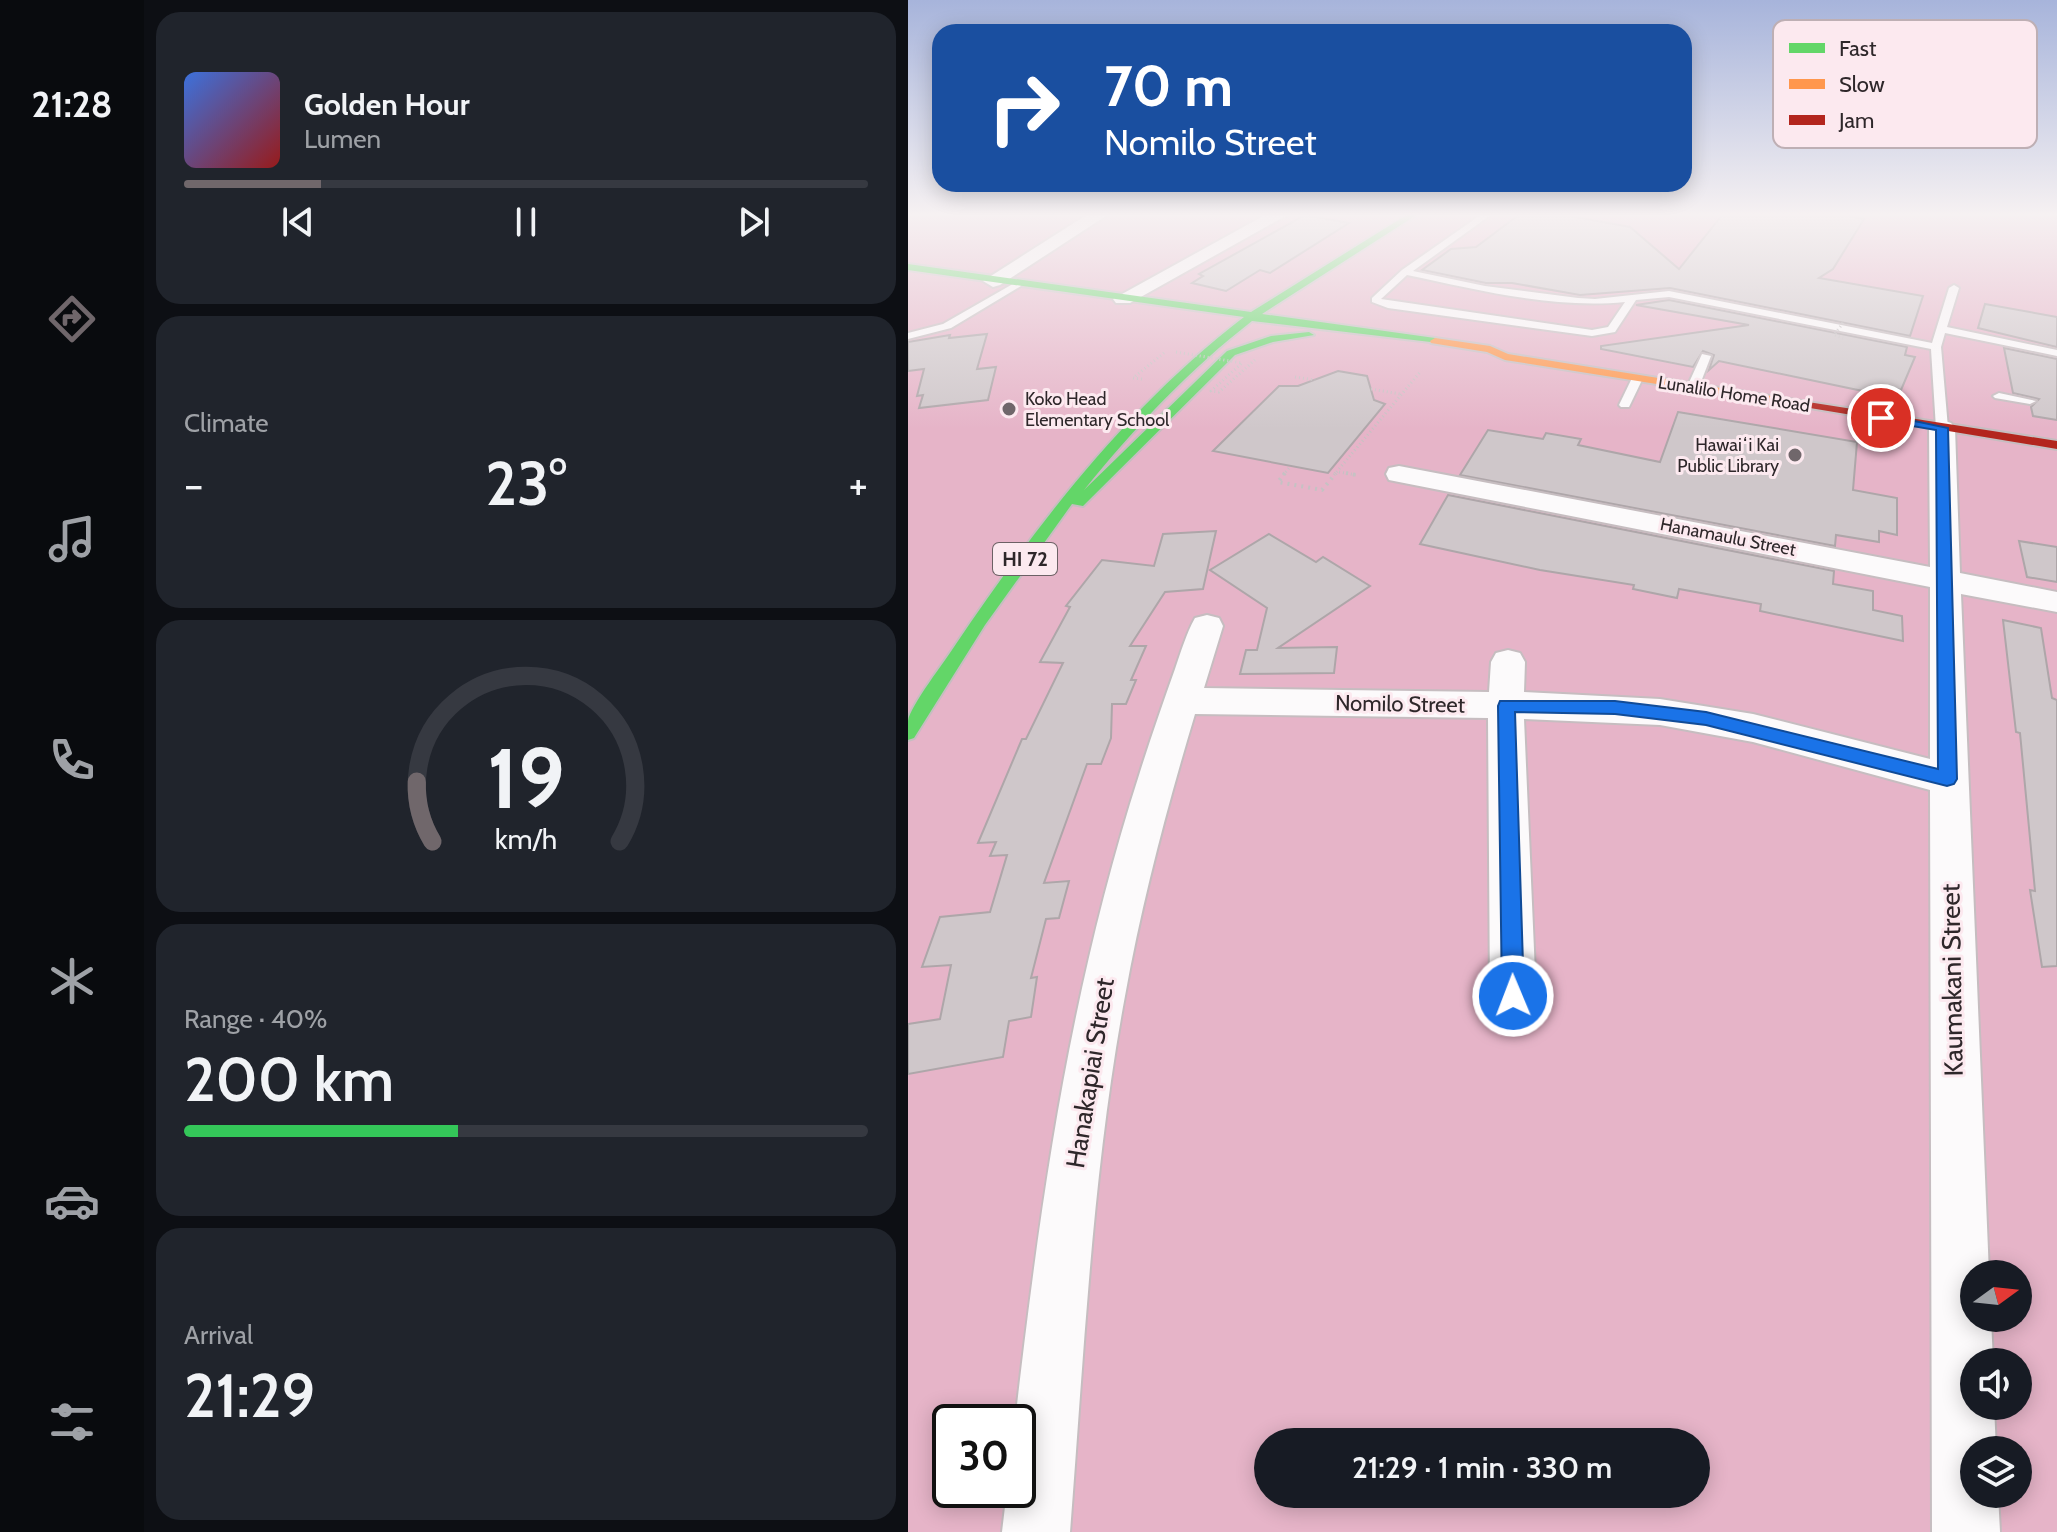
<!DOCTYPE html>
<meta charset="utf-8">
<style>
:root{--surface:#171b24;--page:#20242c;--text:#f1f3f6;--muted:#9ea1a6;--line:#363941;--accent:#70676b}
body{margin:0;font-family:Cabin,sans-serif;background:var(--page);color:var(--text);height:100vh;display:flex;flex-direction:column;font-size:30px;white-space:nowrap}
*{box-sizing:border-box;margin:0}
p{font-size:26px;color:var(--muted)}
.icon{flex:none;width:44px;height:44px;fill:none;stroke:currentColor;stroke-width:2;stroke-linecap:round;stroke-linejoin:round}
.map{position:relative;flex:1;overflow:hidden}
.sheet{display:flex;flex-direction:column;gap:12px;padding:12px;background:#0d0f14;width:764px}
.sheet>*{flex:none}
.banner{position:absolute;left:24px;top:24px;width:760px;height:168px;border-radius:24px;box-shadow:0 4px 20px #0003;background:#1a4fa0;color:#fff;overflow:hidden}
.needle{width:52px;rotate:75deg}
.controls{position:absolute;left:1052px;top:1260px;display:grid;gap:16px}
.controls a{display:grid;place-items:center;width:72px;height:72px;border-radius:50%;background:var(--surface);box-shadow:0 4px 20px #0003;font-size:40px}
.speed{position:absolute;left:24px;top:1404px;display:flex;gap:16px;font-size:40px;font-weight:700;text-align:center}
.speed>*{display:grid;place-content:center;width:104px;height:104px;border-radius:50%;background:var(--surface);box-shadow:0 4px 20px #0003;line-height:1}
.speed .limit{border:4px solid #111;border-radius:12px;background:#fff;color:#111}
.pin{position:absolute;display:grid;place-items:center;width:68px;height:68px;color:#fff;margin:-34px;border:4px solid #fff;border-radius:50%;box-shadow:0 2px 8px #0007}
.me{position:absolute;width:88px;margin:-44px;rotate:359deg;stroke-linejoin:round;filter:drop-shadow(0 0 6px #0008)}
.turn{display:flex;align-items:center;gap:28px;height:168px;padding:0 40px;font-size:36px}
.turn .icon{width:104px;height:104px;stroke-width:2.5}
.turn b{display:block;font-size:56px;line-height:68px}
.big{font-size:60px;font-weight:600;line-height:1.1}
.sheet .widget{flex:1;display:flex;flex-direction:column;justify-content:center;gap:12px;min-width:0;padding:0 28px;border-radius:24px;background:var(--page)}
.sheet .dial{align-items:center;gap:0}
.dial svg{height:208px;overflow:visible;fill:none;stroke:var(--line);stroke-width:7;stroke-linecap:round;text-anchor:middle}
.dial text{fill:var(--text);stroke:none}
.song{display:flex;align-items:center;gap:24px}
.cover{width:96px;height:96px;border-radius:12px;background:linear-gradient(135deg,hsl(220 70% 55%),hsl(0 70% 35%))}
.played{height:8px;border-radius:4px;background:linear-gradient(90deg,var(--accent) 20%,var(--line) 20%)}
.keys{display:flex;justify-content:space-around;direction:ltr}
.heat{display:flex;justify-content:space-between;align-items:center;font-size:44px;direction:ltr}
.charge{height:12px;border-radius:6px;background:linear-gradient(90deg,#34c759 40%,var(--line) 0)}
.trip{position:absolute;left:346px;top:1428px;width:456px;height:80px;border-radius:40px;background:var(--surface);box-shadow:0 4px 20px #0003;font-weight:600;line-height:80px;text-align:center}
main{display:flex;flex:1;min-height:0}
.dock{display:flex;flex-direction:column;width:144px;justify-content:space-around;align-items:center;background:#090b0e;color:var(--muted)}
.dock .icon{width:56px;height:56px}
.dock .current{color:var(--accent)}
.dock b{font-size:36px;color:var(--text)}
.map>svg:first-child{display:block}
.water{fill:#e6b4c8;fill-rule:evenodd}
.building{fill:#cfc7ca;stroke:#aea6a9;stroke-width:2}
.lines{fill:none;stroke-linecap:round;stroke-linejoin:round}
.lane-casing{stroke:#c6bdc0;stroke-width:4}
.street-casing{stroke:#c6bdc0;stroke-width:4}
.fast-casing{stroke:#c6bdc0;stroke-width:4}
.slow-casing{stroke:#c6bdc0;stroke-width:4}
.jam-casing{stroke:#c6bdc0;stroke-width:4}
.path-far1{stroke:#c5c2c3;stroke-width:3;stroke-dasharray:1 3;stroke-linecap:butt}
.path{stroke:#c5c2c3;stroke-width:4;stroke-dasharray:2 5;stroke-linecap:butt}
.lane{fill:#fcfafb;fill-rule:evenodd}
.street{fill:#fcfafb;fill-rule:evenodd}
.fast{fill:#63d668;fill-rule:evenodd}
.slow{fill:#ff974d;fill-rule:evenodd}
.jam{fill:#b3261e;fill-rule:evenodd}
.path-bridge{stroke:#c5c2c3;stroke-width:3;stroke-dasharray:1 3;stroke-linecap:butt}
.route{fill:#1a73e8;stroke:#114b97;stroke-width:2}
.poi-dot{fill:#70676b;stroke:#fce9ef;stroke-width:3}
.labels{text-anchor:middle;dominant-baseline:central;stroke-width:6;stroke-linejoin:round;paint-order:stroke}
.far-street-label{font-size:18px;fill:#2e272a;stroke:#fce9ef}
.far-poi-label{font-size:18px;fill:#2e272a;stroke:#fce9ef;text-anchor:start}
.shield{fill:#fce9ef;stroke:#6c6165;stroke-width:2}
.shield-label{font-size:20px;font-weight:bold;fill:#2e272a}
.street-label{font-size:22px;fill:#2e272a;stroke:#fce9ef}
.near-street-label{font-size:26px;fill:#2e272a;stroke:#fce9ef}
.key{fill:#fce9ef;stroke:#beafb4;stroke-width:2}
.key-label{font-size:22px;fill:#2e272a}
</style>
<main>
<nav class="dock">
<b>21:28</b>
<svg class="icon current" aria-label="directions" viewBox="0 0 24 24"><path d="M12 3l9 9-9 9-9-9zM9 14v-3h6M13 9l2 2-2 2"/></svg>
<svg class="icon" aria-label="music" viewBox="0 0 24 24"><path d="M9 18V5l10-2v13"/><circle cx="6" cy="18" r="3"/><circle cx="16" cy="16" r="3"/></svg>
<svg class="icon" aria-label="phone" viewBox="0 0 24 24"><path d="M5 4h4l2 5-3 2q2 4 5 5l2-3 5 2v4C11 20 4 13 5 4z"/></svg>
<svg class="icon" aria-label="climate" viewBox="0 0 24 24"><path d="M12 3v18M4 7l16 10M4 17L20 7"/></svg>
<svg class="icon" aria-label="car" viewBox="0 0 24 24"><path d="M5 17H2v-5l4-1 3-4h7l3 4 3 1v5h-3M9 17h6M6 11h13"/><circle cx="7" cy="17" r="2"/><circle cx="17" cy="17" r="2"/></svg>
<svg class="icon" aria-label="filters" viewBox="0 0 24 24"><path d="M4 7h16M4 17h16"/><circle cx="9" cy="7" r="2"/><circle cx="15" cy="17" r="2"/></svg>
</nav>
<section class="sheet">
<div class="widget">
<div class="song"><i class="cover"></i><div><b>Golden Hour</b><p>Lumen</p></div></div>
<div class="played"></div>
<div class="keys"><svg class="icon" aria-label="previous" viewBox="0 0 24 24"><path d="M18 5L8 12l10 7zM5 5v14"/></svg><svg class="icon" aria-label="pause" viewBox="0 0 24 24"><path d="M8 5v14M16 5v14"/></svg><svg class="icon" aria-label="next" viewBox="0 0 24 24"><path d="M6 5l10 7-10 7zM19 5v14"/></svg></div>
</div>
<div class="widget"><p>Climate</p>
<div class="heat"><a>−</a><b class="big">23°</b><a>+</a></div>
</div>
<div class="widget dial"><svg viewBox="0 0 100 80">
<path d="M14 69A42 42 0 1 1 86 69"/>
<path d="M14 69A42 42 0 0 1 8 46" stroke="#70676b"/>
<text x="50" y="56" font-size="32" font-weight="700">19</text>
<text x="50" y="72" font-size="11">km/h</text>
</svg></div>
<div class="widget"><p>Range · 40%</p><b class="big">200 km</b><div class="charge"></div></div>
<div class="widget"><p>Arrival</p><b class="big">21:29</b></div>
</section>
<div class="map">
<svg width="1149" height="1532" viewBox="0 0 1149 1532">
<rect width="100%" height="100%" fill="#eadfe3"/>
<!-- water -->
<path class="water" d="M 0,214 L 1149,214 L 1149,1532 L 0,1532 ZM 1066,1274 L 1110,1274 L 1110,1318 L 1066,1318 ZM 1066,1362 L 1110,1362 L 1110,1406 L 1066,1406 ZM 42,1422 L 110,1422 L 110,1490 L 42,1490 ZM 360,1442 L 788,1442 L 788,1494 L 360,1494 ZM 1066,1450 L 1110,1450 L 1110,1494 L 1066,1494 Z"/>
<!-- building -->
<g class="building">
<polygon points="612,214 651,214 722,227 771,269 815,214 930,214 956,219 925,269 911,278 1015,296 1002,336 762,288 672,295 604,283 578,283 514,270 543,249 568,247"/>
<polygon points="397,215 441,223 362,273 352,270 318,291 284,283 295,276 291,274"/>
<polygon points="761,300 999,347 997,355 1007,357 993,390 978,387 974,395 811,361 801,370 806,355 795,351 785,367 693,349 693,346 841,325 728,305"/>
<polygon points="1077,304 1149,317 1149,347 1070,328"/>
<polygon points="79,334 69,369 88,367 80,400 11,408 15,395 9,396 16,369 0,371 0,342 42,335 41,338"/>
<polygon points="1096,348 1149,359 1149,420 1125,416 1123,407 1131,399 1105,393"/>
<polygon points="430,371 459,376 466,400 477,404 420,473 305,451 371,386 390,386"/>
<polygon points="770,412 949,442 945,490 989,498 989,535 971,531 971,542 928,535 927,546 552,475 580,430 635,439 638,433 673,439 670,445 752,462"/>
<polygon points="540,495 926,571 925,584 965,591 965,610 994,616 995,641 852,611 853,604 771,589 769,598 725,589 726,585 632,570 512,544"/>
<polygon points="308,531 295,589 257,592 222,646 238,646 223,680 228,680 218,704 204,704 203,738 193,764 179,764 136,883 161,881 151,918 138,919 123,978 129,977 123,1017 101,1021 95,1057 0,1074 0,1024 32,1019 43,965 14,967 32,917 82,912 99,855 82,856 88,842 70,843 114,739 118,739 155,663 132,662 162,607 158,606 194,560 246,566 255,534"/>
<polygon points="361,534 408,562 415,557 462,586 370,648 429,647 426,673 332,674 338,650 349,650 359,608 302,570"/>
<polygon points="1111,541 1149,547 1149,582 1119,577"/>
<polygon points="1095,620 1133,628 1144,698 1149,700 1149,966 1134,967 1122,890 1127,891 1112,733 1108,732"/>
</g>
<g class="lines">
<!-- lane casing -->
<g class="lane-casing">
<g id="lane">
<path d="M 574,214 L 584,214 L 505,271 L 577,286 L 670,298 L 687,299 L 761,291 L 1024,343 L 1041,288 L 1046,285 L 1051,288 L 1039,327 L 1149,350 L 1149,356 L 1037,333 L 1033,347 L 1040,428 L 1034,432 L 1028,428 L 1023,349 L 761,297 L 728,300 L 707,332 L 684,336 L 480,308 L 464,302 L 464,298 L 494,270 ZM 499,275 C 570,290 645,309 717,302 L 700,327 L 684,330 L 473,299 Z"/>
<polygon points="110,281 113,286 43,328 0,339 0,333 35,324"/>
<polygon points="794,354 803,356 791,387 781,389 779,387"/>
<polygon points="725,376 735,378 721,407 713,407 711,405"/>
<polygon points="1091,393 1128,401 1122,404 1087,398 1085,396"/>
</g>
</g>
<!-- street casing -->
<g class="street-casing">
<g id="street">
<polygon points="180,214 201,214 92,285 85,287 75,281"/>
<polygon points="359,214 381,214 222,303 208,303 205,299"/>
<path d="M 1034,420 L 1043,423 L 1047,428 L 1052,573 L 1149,592 L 1149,612 L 1053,594 L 1081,1274 L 1066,1274 L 1066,1318 L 1083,1318 L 1085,1362 L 1066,1362 L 1066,1406 L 1086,1406 L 1088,1450 L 1066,1450 L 1066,1494 L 1090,1494 L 1092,1532 L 1024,1532 L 1022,790 L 845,742 L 752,725 L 616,719 L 628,996 L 622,1012 L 605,1019 L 588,1012 L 582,996 L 580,718 L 287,714 C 259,807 234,901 217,996 C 184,1173 176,1353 162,1532 L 94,1532 L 99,1490 L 110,1490 L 110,1422 L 107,1422 C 133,1196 162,990 232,772 C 243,737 255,703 267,669 C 273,652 278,634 287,618 L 299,615 L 311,618 L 315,626 L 296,688 L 581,692 L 583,662 L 588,653 L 600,650 L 612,653 L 617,662 L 616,692 L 752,699 L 845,714 L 1022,759 L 1022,587 L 491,482 L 481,480 L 478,474 L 481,468 L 491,466 L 1022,567 L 1021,428 L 1025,423 Z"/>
</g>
</g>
<!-- fast casing -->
<g class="fast-casing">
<path id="fast" d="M 500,214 L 510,214 L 354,314 L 527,338 L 532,341 L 531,343 L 344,321 C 282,369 226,428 176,490 L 319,351 L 363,336 L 401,332 L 406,335 L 365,342 L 327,355 L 175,506 L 164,504 L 77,625 L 6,738 L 0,740 C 0,734 0,727 0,721 C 2,706 38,660 48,644 C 129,524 220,406 336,317 L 0,270 L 0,264 L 343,312 Z"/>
</g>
<!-- slow casing -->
<g class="slow-casing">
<polygon id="slow" points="527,338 582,346 600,354 900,402 906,405 900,408 597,360 579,352 523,343 522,341"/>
</g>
<!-- jam casing -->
<g class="jam-casing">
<polygon id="jam" points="900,402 1149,441 1149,449 896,407 896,403"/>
</g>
<!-- path-far1 -->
<g class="path-far1">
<polyline points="387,377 407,380"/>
<polyline points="234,379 225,378 257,352"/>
<polyline points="463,389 492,394"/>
<polyline points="431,472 448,475"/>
<polyline points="375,475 381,468"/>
<polyline points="426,475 513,371"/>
</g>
<!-- path -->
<g class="path">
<polyline points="377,473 370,482 414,490 428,473"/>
<polyline points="438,473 448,475"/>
</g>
<!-- lane -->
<use href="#lane" class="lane"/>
<!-- street -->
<use href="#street" class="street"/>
<!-- fast -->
<use href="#fast" class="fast"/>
<!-- slow -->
<use href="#slow" class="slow"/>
<!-- jam -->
<use href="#jam" class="jam"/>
<!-- path-bridge -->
<g class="path-bridge">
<polyline points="935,323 926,335 935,338"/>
<polyline points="268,352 334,363 303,391 311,392 349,358"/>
</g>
</g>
<!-- sky -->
<linearGradient id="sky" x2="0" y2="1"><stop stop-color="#a7b4db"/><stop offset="0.5" stop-color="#f6f1f2"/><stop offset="1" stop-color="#f6f1f2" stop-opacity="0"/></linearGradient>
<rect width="1149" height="429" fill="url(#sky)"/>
<!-- route -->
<polygon class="route" points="973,414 1040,428 1049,779 1046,784 1039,786 798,725 707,714 607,712 616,996 613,1004 605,1007 597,1004 594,996 590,706 592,701 707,701 798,712 1030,769 1028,430 969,420 969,415"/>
<!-- markers -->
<g class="poi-dot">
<circle cx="101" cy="409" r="8"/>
<circle cx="887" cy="455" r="8"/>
</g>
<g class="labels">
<!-- far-street labels -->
<g class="far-street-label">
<text transform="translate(826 394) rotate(9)">Lunalilo Home Road</text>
<text transform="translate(820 537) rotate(11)">Hanamaulu Street</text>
</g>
<!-- far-poi labels -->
<g class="far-poi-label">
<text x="117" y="399">Koko Head<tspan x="117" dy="21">Elementary School</tspan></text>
<text x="871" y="445" text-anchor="end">Hawaiʻi Kai<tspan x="871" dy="21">Public Library</tspan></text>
</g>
<!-- shield labels -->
<rect class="shield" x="85" y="543" width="64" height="32" rx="6"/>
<g class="shield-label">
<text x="117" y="559">HI 72</text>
</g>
<!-- street labels -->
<g class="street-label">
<text transform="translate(492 704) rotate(1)">Nomilo Street</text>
</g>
<!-- near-street labels -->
<g class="near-street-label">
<text transform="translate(1044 980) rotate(-91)">Kaumakani Street</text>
<text transform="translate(182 1073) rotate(-81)">Hanakapiai Street</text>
</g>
</g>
<!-- legend -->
<rect x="865" y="20" width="264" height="128" rx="12" class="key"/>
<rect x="881" y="43" width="36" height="10" fill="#63d668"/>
<rect x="881" y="79" width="36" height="10" fill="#ff974d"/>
<rect x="881" y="115" width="36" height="10" fill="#b3261e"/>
<g class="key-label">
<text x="931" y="56">Fast</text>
<text x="931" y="92">Slow</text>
<text x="931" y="128">Jam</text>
</g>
</svg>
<div class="controls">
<a><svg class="needle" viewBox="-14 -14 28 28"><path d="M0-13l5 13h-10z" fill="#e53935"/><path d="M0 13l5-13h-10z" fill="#9ea1a6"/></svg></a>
<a><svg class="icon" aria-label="sound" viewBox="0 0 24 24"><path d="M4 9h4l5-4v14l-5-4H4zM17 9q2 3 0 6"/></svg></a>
<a><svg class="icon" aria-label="layers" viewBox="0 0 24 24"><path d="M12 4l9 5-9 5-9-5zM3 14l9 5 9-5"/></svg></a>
</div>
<div class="speed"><div class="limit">30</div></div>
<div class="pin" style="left:973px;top:418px;background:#d93025"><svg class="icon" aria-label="arrive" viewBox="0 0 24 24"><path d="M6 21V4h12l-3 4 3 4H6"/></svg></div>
<svg class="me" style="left:605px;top:996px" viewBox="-20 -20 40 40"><circle r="17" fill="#1a73e8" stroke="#fff" stroke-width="3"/><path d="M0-11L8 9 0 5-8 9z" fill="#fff"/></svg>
<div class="trip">21:29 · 1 min · 330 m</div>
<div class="banner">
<div class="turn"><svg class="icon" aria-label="right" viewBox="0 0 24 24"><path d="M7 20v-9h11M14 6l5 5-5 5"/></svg><div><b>70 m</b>Nomilo Street</div></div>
</div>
</div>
</main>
